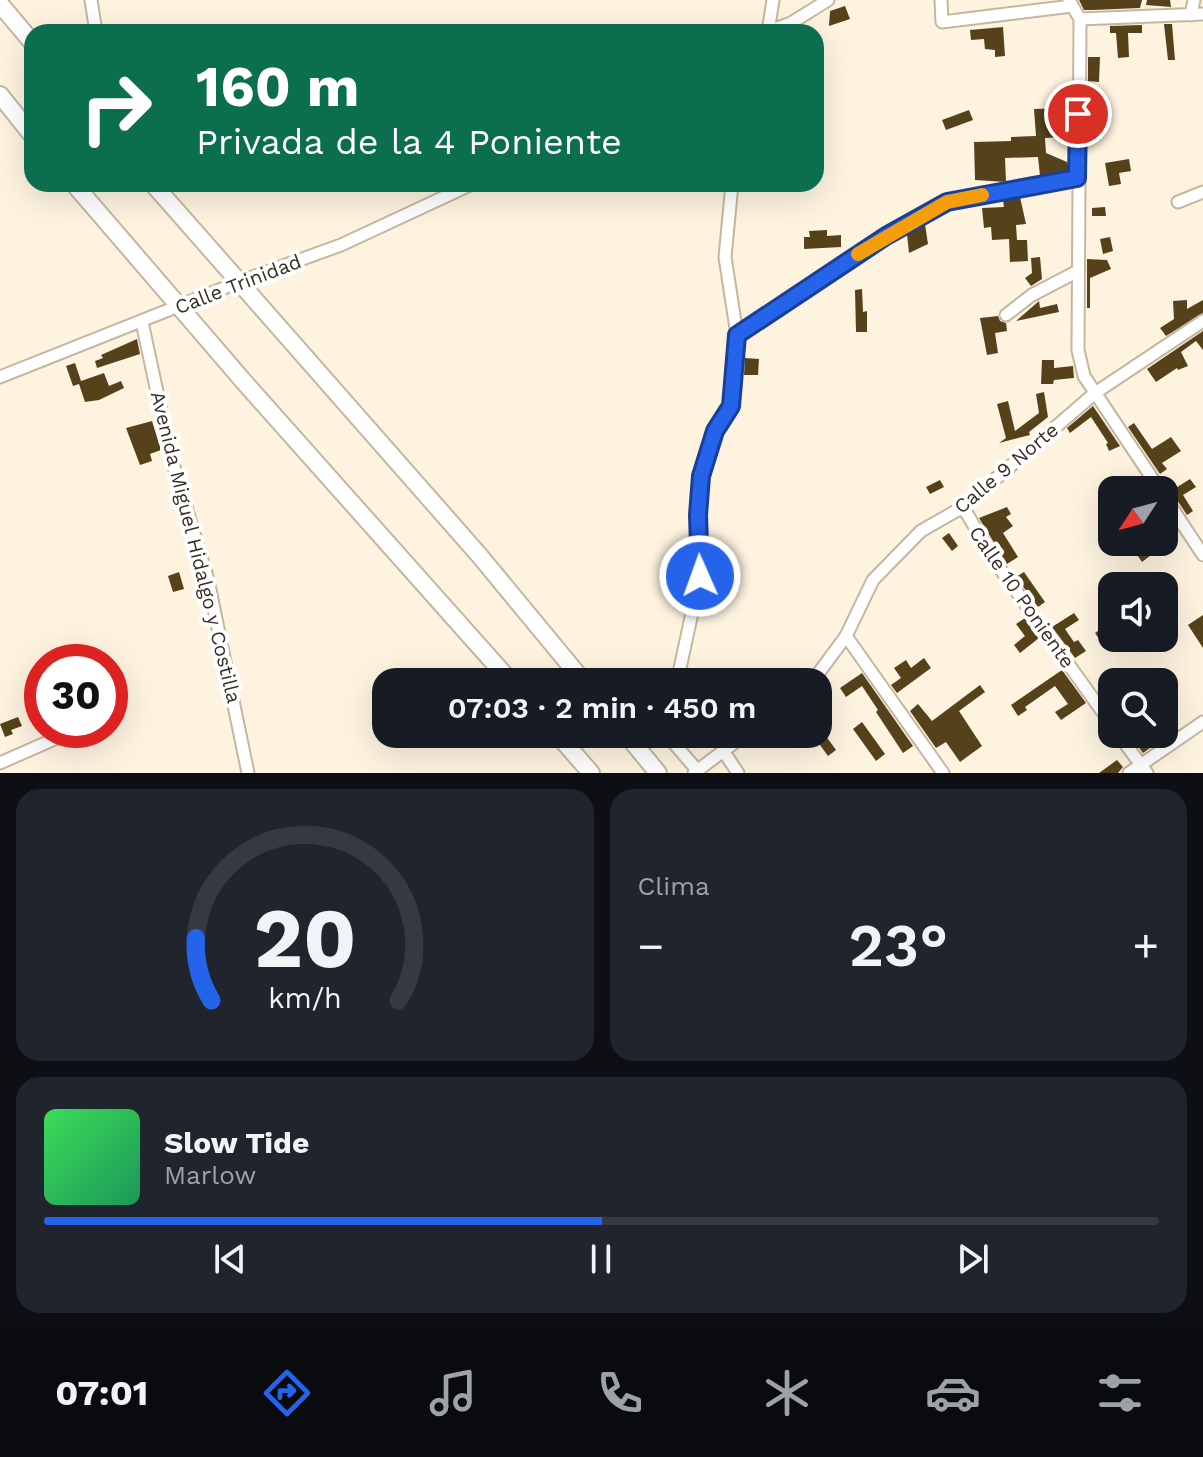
<!DOCTYPE html>
<html lang="es">
<meta charset="utf-8">
<style>
:root{--surface:#171b24;--page:#20242c;--text:#f1f3f6;--muted:#9ea1a6;--line:#363941;--accent:#2563eb}
body{margin:0;font-family:"Work Sans",sans-serif;background:var(--page);color:var(--text);height:100vh;display:flex;flex-direction:column;font-size:30px;white-space:nowrap}
*{box-sizing:border-box;margin:0}
p{font-size:26px;color:var(--muted)}
.icon{flex:none;width:44px;height:44px;fill:none;stroke:currentColor;stroke-width:2;stroke-linecap:round;stroke-linejoin:round}
.map{position:relative;height:773px;overflow:hidden}
.panel{display:flex;flex-direction:column;gap:16px;padding:16px;background:#0d0f14;flex:1}
.panel>*{flex:none}
.banner{position:absolute;left:24px;top:24px;width:800px;height:168px;border-radius:24px;box-shadow:0 8px 32px #0002;background:#0b6e4f;color:#fff;overflow:hidden}
.needle{width:52px;rotate:234deg}
.fabs{position:absolute;left:1098px;top:476px;display:grid;gap:16px}
.fabs a{display:grid;place-items:center;width:80px;height:80px;border-radius:16px;background:var(--surface);box-shadow:0 8px 32px #0002;font-size:40px}
.speed{position:absolute;left:24px;top:644px;display:flex;gap:16px;font-size:40px;font-weight:700;text-align:center}
.speed>*{display:grid;place-content:center;width:104px;height:104px;border-radius:50%;background:var(--surface);box-shadow:0 8px 32px #0002;line-height:1}
.speed .limit{border:12px solid #d22;background:#fff;color:#111}
.pin{position:absolute;display:grid;place-items:center;width:68px;height:68px;color:#fff;margin:-34px;border:4px solid #fff;border-radius:50%;box-shadow:0 2px 8px #0007}
.me{position:absolute;width:88px;margin:-44px;rotate:358deg;stroke-linejoin:round;filter:drop-shadow(0 0 6px #0008)}
.turn{display:flex;align-items:center;gap:28px;height:168px;padding:0 40px;font-size:36px}
.turn .icon{width:104px;height:104px;stroke-width:2.5}
.turn b{display:block;font-size:56px;line-height:68px}
.big{font-size:60px;font-weight:600;line-height:1.1}
.panel .widget{flex:1;display:flex;flex-direction:column;justify-content:center;gap:12px;min-width:0;padding:0 28px;border-radius:24px;background:var(--page)}
.panel .dial{align-items:center;gap:0}
.dial svg{height:208px;overflow:visible;fill:none;stroke:var(--line);stroke-width:7;stroke-linecap:round;text-anchor:middle}
.dial text{fill:var(--text);stroke:none}
.song{display:flex;align-items:center;gap:24px}
.cover{width:96px;height:96px;border-radius:12px;background:linear-gradient(135deg,hsl(130 70% 55%),hsl(150 70% 35%))}
.played{height:8px;border-radius:4px;background:linear-gradient(90deg,var(--accent) 50%,var(--line) 50%)}
.keys{display:flex;justify-content:space-around;direction:ltr}
.heat{display:flex;justify-content:space-between;align-items:center;font-size:44px;direction:ltr}
.panel .tiles{flex:1;display:grid;gap:16px;grid-template-columns:1fr 1fr}
.widget:last-child{grid-column:span 2}
.trip{position:absolute;left:372px;top:668px;width:460px;height:80px;border-radius:24px;background:var(--surface);box-shadow:0 8px 32px #0002;font-weight:600;line-height:80px;text-align:center}
.menu{display:flex;height:128px;justify-content:space-around;align-items:center;background:#090b0e;color:var(--muted)}
.menu .icon{width:56px;height:56px}
.menu .active{color:var(--accent)}
.menu b{font-size:36px;color:var(--text)}
.map>svg:first-child{display:block}
.building{fill:#56421a}
.lines{fill:none;stroke-linecap:round;stroke-linejoin:round}
.minor-casing{stroke:#c4b7a0;stroke-width:15}
.highway-casing{stroke:#c4b7a0;stroke-width:20}
.minor{stroke:#fff;stroke-width:11}
.highway{stroke:#fff;stroke-width:16}
.route-casing{stroke:#184099;stroke-width:20}
.route{stroke:#2563eb;stroke-width:14}
.slow{stroke:#f59e0b;stroke-width:14}
.labels{text-anchor:middle;dominant-baseline:central;stroke-width:8;stroke-linejoin:round;paint-order:stroke}
.street-label{font-size:20px;fill:#353026;stroke:#fff}
</style>
<div class="map">
<svg width="1203" height="773" viewBox="0 0 1203 773">
<rect width="100%" height="100%" fill="#fdf3df"/>
<!-- building -->
<g class="building">
<polygon points="1079,0 1142,0 1140,8 1092,10 1084,10"/>
<polygon points="1147,0 1170,0 1171,7 1146,5"/>
<polygon points="845,6 850,19 829,26 830,11"/>
<polygon points="1164,24 1172,24 1175,60 1168,60"/>
<polygon points="1142,25 1142,33 1128,33 1129,57 1118,58 1116,33 1110,33 1110,26"/>
<polygon points="1003,27 1005,56 995,57 995,50 985,49 984,39 971,40 970,30"/>
<polygon points="1088,57 1100,57 1099,82 1088,81"/>
<polygon points="1069,108 1070,126 1061,127 1062,137 1045,138 1046,153 1067,162 1069,171 1040,176 1038,157 1005,158 1006,182 975,180 974,142 1011,141 1011,137 1036,136 1034,109"/>
<polygon points="969,110 973,120 946,130 942,120"/>
<polygon points="1129,159 1131,171 1119,173 1121,184 1109,186 1105,163"/>
<polygon points="1020,197 1026,224 1016,225 1017,240 1027,240 1028,261 1010,262 1009,239 992,240 991,227 984,228 982,208 1004,207 1003,200"/>
<polygon points="1105,207 1106,216 1092,216 1092,208"/>
<polygon points="925,224 928,244 909,253 907,234"/>
<polygon points="827,230 827,236 841,235 841,247 804,249 804,237 810,237 809,231"/>
<polygon points="1110,237 1113,251 1103,254 1100,239"/>
<polygon points="1040,257 1042,279 1031,286 1025,278 1032,273 1031,258"/>
<polygon points="1087,259 1107,260 1111,269 1090,278 1090,308 1087,308"/>
<polygon points="862,289 863,312 867,311 867,332 856,332 855,290"/>
<polygon points="1187,300 1187,309 1203,300 1203,313 1166,336 1160,328 1174,319 1173,301"/>
<polygon points="1039,301 1040,308 1057,304 1059,312 1016,321"/>
<polygon points="998,316 1000,321 1006,323 1007,331 995,333 998,353 987,355 980,318"/>
<polygon points="1203,331 1203,350 1196,341 1181,352 1188,366 1178,370 1177,368 1156,382 1147,369"/>
<polygon points="137,339 140,354 97,368 95,361 103,358 101,355"/>
<polygon points="745,358 759,359 758,375 744,375"/>
<polygon points="1042,360 1054,360 1054,368 1073,366 1074,378 1054,380 1053,384 1041,384"/>
<polygon points="75,363 81,381 104,373 109,386 121,381 124,388 99,400 85,402 79,384 73,386 66,366"/>
<polygon points="1044,392 1048,417 1029,432 1030,435 999,443 1006,438 997,404 1008,401 1015,431 1039,413 1036,394"/>
<polygon points="1093,406 1120,446 1109,451 1106,444 1108,443 1091,417 1070,433 1067,428"/>
<polygon points="152,421 161,450 150,454 152,461 140,465 126,428"/>
<polygon points="1134,423 1152,449 1171,437 1181,451 1162,463 1167,469 1160,474 1128,427"/>
<polygon points="1190,479 1196,487 1183,495 1193,511 1187,515 1171,491"/>
<polygon points="940,480 944,487 930,494 926,487"/>
<polygon points="1007,507 1011,514 1006,517 1013,526 1003,533 1018,557 1007,564 979,518"/>
<polygon points="1164,517 1177,535 1142,562 1136,553 1152,542 1164,542"/>
<polygon points="949,533 958,546 952,551 942,538"/>
<polygon points="179,572 184,589 173,592 168,576"/>
<polygon points="1024,572 1045,602 1038,607 1016,577"/>
<polygon points="1074,613 1079,620 1065,629 1074,642 1078,640 1086,651 1075,658 1052,627"/>
<polygon points="1203,615 1203,648 1188,625"/>
<polygon points="1025,618 1039,638 1020,653 1014,645 1025,636 1016,624"/>
<polygon points="1112,621 1112,632 1100,640 1095,633"/>
<polygon points="924,658 931,668 897,693 891,685 901,678 894,668 906,660 911,668"/>
<polygon points="1062,670 1086,703 1061,720 1055,712 1068,704 1055,686 1025,707 1027,710 1018,716 1011,705"/>
<polygon points="862,673 913,746 903,753 876,712 878,710 862,686 846,697 840,688"/>
<polygon points="980,685 985,692 959,711 982,746 960,762 946,742 936,748 910,711 918,704 932,721"/>
<polygon points="18,717 22,726 11,730 13,734 5,737 0,724"/>
<polygon points="862,722 885,754 876,761 853,729"/>
<polygon points="818,725 836,750 828,756 812,734 818,734"/>
<polygon points="1136,734 1144,734 1147,740 1157,734 1161,740 1143,753 1131,737"/>
<polygon points="1117,760 1123,767 1118,773 1099,773"/>
</g>
<g class="lines">
<!-- minor casing -->
<g class="minor-casing">
<g id="minor">
<polyline points="91,0 96,32"/>
<polyline points="941,0 942,22 1072,6"/>
<polyline points="1069,0 1080,19 1078,350 1084,376 1160,490"/>
<polyline points="1191,15 1194,0"/>
<polyline points="1080,19 1203,14"/>
<polyline points="767,32 791,23 828,0"/>
<polyline points="768,32 773,0"/>
<polyline points="1178,202 1203,192"/>
<polyline points="1006,315 1032,295 1078,271"/>
<polyline points="142,322 171,457 208,580 248,773"/>
<polyline points="737,335 886,236 947,202 1077,178"/>
<polyline points="0,377 239,282 341,245 472,184"/>
<polyline points="1164,496 1203,555"/>
<polyline points="963,507 996,563 1112,725"/>
<polyline points="846,636 943,773"/>
<polyline points="677,682 700,576 698,515 701,476 715,431 731,406 735,383 737,335 725,257 732,184"/>
<polyline points="812,682 846,636 873,580 921,531 963,507 1095,393 1203,321"/>
<polyline points="672,734 672,741 697,770"/>
<polyline points="1118,734 1147,773"/>
<polyline points="724,752 738,773"/>
<polyline points="0,763 75,730"/>
<polyline points="694,773 746,734"/>
<polyline points="1129,773 1203,722"/>
</g>
</g>
<!-- highway casing -->
<g class="highway-casing">
<g id="highway">
<polyline points="0,4 32,42"/>
<polyline points="0,95 32,135"/>
<polyline points="74,184 245,383 511,682"/>
<polyline points="153,184 479,555 584,682"/>
<polyline points="557,734 591,773"/>
<polyline points="626,734 658,773"/>
</g>
</g>
<!-- minor -->
<use href="#minor" class="minor"/>
<!-- highway -->
<use href="#highway" class="highway"/>
</g>
<g class="lines">
<!-- route casing -->
<g class="route-casing">
<polyline id="route" points="700,576 698,515 701,476 715,431 731,406 737,335 886,236 947,202 1077,178 1078,114"/>
</g>
<!-- route -->
<use href="#route" class="route"/>
<!-- slow -->
<polyline class="slow" points="858,254 947,202 982,195"/>
</g>
<g class="labels">
<!-- street labels -->
<g class="street-label">
<text transform="translate(238 284) rotate(-21)">Calle Trinidad</text>
<text transform="translate(1006 468) rotate(-40)">Calle 9 Norte</text>
<text transform="translate(196 547) rotate(76)">Avenida Miguel Hidalgo y Costilla</text>
<text transform="translate(1022 597) rotate(55)">Calle 10 Poniente</text>
</g>
</g>
</svg>
<div class="fabs">
<a><svg class="needle" viewBox="-14 -14 28 28"><path d="M0-13l5 13h-10z" fill="#e53935"/><path d="M0 13l5-13h-10z" fill="#9ea1a6"/></svg></a>
<a><svg class="icon" aria-label="sound" viewBox="0 0 24 24"><path d="M4 9h4l5-4v14l-5-4H4zM17 9q2 3 0 6"/></svg></a>
<a><svg class="icon" aria-label="search" viewBox="0 0 24 24"><circle cx="10" cy="10" r="6"/><path d="M15 15l6 6"/></svg></a>
</div>
<div class="speed"><div class="limit">30</div></div>
<div class="pin" style="left:1078px;top:114px;background:#d93025"><svg class="icon" aria-label="arrive" viewBox="0 0 24 24"><path d="M6 21V4h12l-3 4 3 4H6"/></svg></div>
<svg class="me" style="left:700px;top:576px" viewBox="-20 -20 40 40"><circle r="17" fill="#2563eb" stroke="#fff" stroke-width="3"/><path d="M0-11L8 9 0 5-8 9z" fill="#fff"/></svg>
<div class="trip">07:03 · 2 min · 450 m</div>
<div class="banner">
<div class="turn"><svg class="icon" aria-label="right" viewBox="0 0 24 24"><path d="M7 20v-9h11M14 6l5 5-5 5"/></svg><div><b>160 m</b>Privada de la 4 Poniente</div></div>
</div>
</div>
<section class="panel">
<div class="tiles">
<div class="widget dial"><svg viewBox="0 0 100 80">
<path d="M14 69A42 42 0 1 1 86 69"/>
<path d="M14 69A42 42 0 0 1 8 45" stroke="#2563eb"/>
<text x="50" y="56" font-size="32" font-weight="700">20</text>
<text x="50" y="72" font-size="11">km/h</text>
</svg></div>
<div class="widget"><p>Clima</p>
<div class="heat"><a>−</a><b class="big">23°</b><a>+</a></div>
</div>
<div class="widget">
<div class="song"><i class="cover"></i><div><b>Slow Tide</b><p>Marlow</p></div></div>
<div class="played"></div>
<div class="keys"><svg class="icon" aria-label="previous" viewBox="0 0 24 24"><path d="M18 5L8 12l10 7zM5 5v14"/></svg><svg class="icon" aria-label="pause" viewBox="0 0 24 24"><path d="M8 5v14M16 5v14"/></svg><svg class="icon" aria-label="next" viewBox="0 0 24 24"><path d="M6 5l10 7-10 7zM19 5v14"/></svg></div>
</div>
</div>
</section>
<nav class="menu">
<b>07:01</b>
<svg class="icon active" aria-label="directions" viewBox="0 0 24 24"><path d="M12 3l9 9-9 9-9-9zM9 14v-3h6M13 9l2 2-2 2"/></svg>
<svg class="icon" aria-label="music" viewBox="0 0 24 24"><path d="M9 18V5l10-2v13"/><circle cx="6" cy="18" r="3"/><circle cx="16" cy="16" r="3"/></svg>
<svg class="icon" aria-label="phone" viewBox="0 0 24 24"><path d="M5 4h4l2 5-3 2q2 4 5 5l2-3 5 2v4C11 20 4 13 5 4z"/></svg>
<svg class="icon" aria-label="climate" viewBox="0 0 24 24"><path d="M12 3v18M4 7l16 10M4 17L20 7"/></svg>
<svg class="icon" aria-label="car" viewBox="0 0 24 24"><path d="M5 17H2v-5l4-1 3-4h7l3 4 3 1v5h-3M9 17h6M6 11h13"/><circle cx="7" cy="17" r="2"/><circle cx="17" cy="17" r="2"/></svg>
<svg class="icon" aria-label="filters" viewBox="0 0 24 24"><path d="M4 7h16M4 17h16"/><circle cx="9" cy="7" r="2"/><circle cx="15" cy="17" r="2"/></svg>
</nav>
